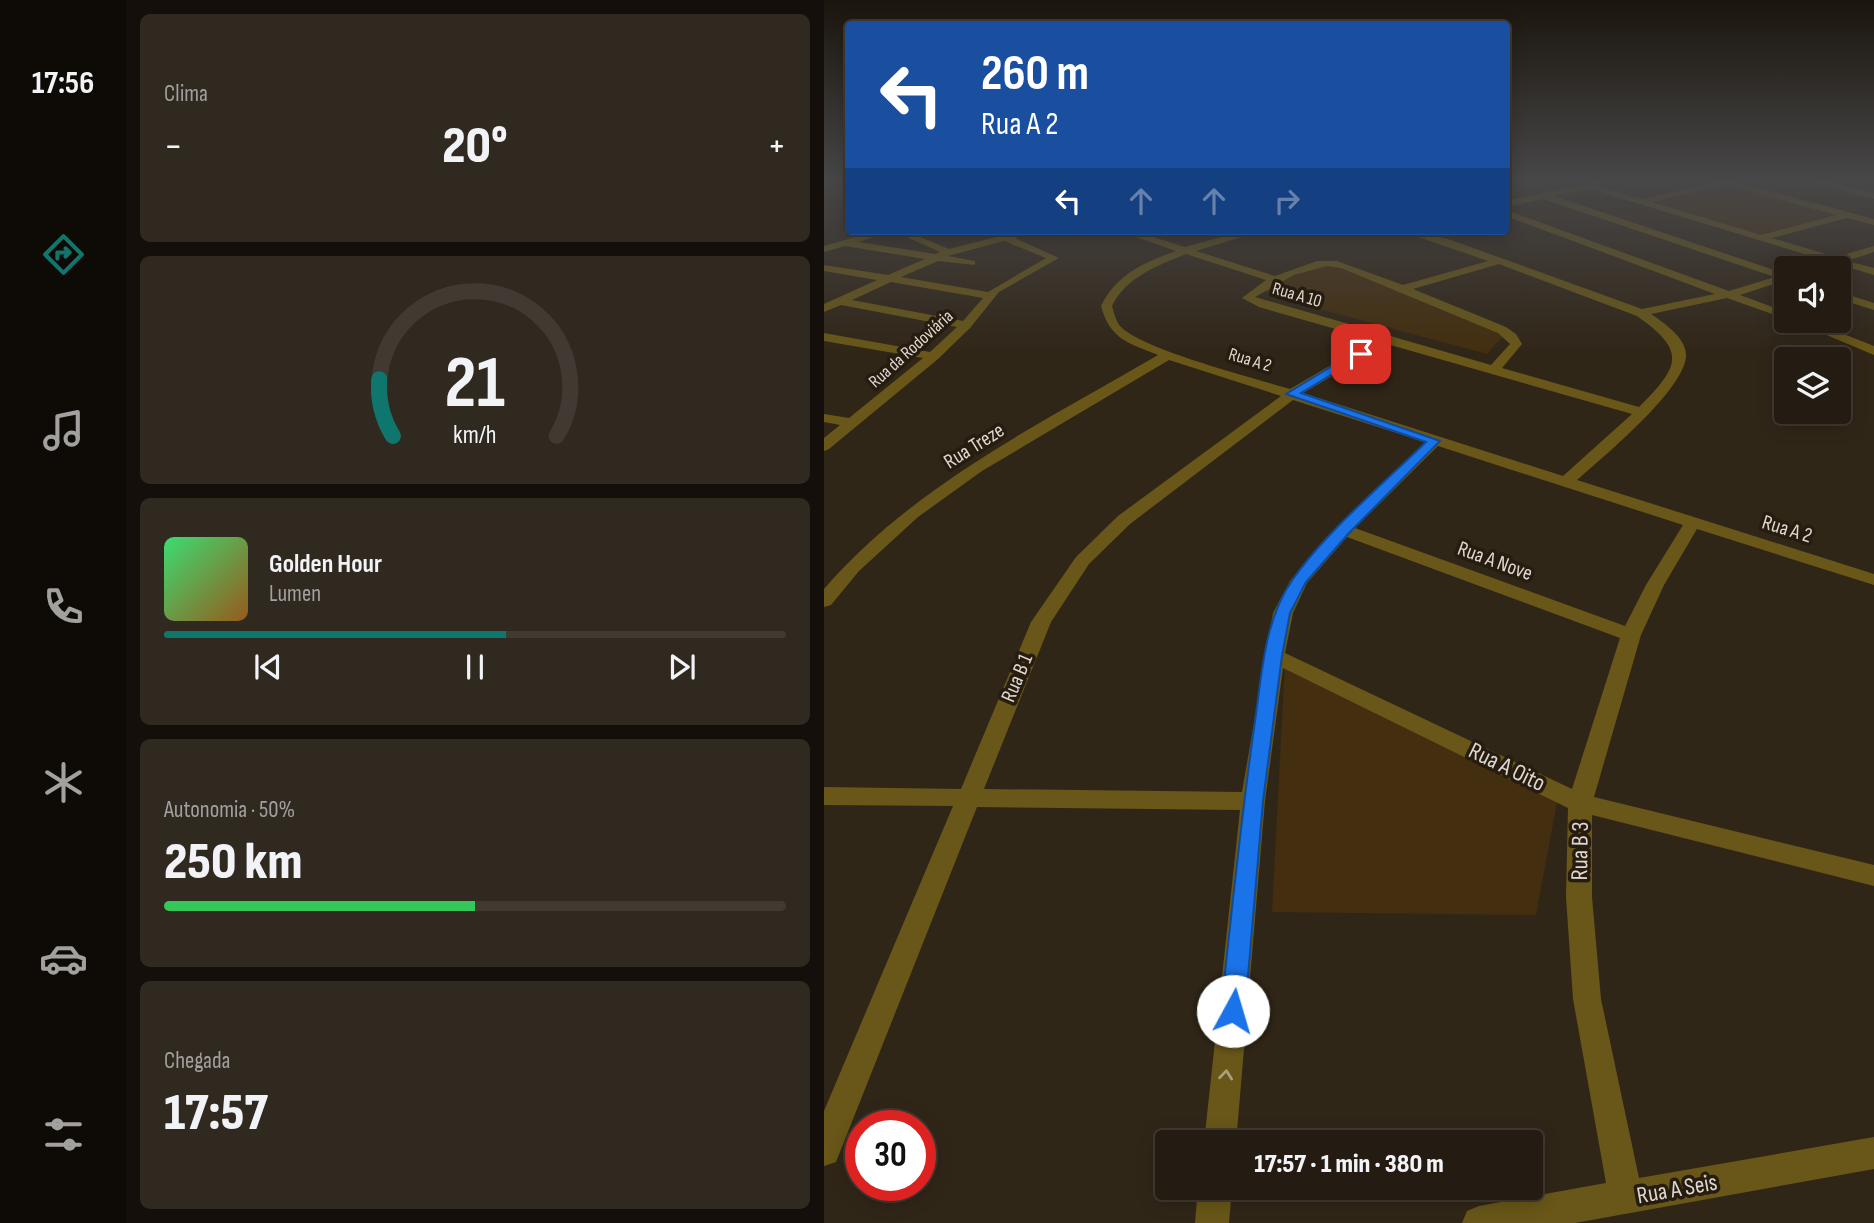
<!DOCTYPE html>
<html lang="pt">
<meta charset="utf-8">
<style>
:root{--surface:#241c12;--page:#302920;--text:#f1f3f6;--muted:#a3a19f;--line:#413a32;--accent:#0f766e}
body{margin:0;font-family:"Sofia Sans Condensed",sans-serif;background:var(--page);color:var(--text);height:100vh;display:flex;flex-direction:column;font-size:26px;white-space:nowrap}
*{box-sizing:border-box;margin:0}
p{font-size:23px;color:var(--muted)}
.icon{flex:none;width:38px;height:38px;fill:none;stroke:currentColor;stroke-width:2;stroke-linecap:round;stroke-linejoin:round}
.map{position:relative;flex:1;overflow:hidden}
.details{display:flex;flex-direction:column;gap:14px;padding:14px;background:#140f0a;width:698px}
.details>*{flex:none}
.banner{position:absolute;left:21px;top:21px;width:665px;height:214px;border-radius:7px;box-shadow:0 4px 18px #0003,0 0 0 2px var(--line);background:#1a4fa0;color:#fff;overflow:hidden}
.controls{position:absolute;left:950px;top:256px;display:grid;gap:14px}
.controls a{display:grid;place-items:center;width:77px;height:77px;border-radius:7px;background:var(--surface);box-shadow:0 4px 18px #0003,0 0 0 2px var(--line);font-size:35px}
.speed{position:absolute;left:21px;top:1110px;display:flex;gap:14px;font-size:35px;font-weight:700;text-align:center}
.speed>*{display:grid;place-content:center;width:91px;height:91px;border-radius:50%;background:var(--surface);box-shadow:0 4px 18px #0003,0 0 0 2px var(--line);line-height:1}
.speed .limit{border:10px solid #d22;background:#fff;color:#111}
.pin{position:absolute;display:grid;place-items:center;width:60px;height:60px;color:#fff;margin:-30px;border-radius:14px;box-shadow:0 4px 10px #0006}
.me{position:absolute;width:77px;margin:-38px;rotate:6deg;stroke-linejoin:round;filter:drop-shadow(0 0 5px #0008)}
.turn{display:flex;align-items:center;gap:24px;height:147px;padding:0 21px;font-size:32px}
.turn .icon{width:91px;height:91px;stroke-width:2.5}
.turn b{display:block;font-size:49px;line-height:60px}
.lanes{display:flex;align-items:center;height:66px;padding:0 21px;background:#0003;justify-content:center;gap:35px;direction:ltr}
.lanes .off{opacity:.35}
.big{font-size:52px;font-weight:800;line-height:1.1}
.details .widget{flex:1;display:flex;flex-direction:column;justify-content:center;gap:10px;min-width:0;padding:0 24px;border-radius:10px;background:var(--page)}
.details .dial{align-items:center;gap:0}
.dial svg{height:182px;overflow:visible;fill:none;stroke:var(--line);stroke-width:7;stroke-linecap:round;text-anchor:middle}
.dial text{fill:var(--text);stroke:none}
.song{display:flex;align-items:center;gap:21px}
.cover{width:84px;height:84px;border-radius:10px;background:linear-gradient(135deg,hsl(140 70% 55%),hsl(30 70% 35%))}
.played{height:7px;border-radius:4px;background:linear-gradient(90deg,var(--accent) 55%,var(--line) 55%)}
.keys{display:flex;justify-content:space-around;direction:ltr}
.heat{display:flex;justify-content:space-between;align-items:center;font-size:38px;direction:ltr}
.charge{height:10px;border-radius:5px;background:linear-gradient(90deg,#34c759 50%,var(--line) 0)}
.trip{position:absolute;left:331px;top:1130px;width:388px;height:70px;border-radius:7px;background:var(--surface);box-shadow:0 4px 18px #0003,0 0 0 2px var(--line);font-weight:800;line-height:70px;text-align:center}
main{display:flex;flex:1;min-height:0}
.tabs{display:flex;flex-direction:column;width:126px;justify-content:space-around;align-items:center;background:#0e0b07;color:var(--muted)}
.tabs .icon{width:49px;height:49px}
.tabs .selected{color:var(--accent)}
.tabs b{font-size:32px;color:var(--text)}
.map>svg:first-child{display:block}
.green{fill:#432e0f}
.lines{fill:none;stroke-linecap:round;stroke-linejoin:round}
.minor{fill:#685718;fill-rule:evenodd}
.oneway{stroke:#a99e7d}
.route{fill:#1a73e8;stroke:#114b97;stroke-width:2}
.labels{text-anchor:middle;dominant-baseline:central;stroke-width:7;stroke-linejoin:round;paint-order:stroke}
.far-street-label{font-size:18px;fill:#dfd8d0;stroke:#261c0f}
.street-label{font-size:21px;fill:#dfd8d0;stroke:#261c0f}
.near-street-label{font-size:24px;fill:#dfd8d0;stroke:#261c0f}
</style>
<main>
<nav class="tabs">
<b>17:56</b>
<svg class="icon selected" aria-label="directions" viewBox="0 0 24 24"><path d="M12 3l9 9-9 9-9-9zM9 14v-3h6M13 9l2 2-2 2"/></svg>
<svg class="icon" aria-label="music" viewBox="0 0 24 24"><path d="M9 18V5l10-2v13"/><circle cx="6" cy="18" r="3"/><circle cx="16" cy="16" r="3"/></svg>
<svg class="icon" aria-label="phone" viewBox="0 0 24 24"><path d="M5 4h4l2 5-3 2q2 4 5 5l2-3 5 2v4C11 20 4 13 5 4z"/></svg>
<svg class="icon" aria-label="climate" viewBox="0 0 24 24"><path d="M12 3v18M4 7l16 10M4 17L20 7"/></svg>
<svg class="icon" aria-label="car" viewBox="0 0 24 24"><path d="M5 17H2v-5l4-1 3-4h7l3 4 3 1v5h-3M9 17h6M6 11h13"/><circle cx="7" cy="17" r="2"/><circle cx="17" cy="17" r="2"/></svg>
<svg class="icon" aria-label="filters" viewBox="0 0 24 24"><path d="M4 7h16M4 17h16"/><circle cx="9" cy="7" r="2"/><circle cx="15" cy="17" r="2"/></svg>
</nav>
<section class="details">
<div class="widget"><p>Clima</p>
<div class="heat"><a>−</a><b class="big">20°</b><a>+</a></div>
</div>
<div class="widget dial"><svg viewBox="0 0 100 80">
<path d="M14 69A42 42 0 1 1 86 69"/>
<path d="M14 69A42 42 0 0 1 8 44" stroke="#0f766e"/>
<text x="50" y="56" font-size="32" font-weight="700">21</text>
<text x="50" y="72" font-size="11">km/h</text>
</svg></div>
<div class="widget">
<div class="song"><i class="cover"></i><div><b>Golden Hour</b><p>Lumen</p></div></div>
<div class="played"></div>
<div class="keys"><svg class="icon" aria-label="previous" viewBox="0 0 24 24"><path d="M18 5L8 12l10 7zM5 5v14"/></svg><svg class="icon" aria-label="pause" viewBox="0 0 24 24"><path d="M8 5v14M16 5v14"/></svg><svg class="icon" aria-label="next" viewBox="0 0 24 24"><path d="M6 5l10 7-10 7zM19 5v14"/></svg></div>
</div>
<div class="widget"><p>Autonomia · 50%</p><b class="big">250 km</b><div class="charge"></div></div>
<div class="widget"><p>Chegada</p><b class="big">17:57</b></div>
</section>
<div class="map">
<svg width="1050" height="1223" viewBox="0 0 1050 1223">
<rect width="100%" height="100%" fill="#302618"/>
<!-- green -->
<g class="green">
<polygon points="906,184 1016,214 937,236 831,203"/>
<polygon points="503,262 681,334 663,354 447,296 441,291 441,288"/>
<polygon points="461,663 734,797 712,915 448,912"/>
</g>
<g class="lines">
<!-- minor -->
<g class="minor">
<path d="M 777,181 L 781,184 L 777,187 L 818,199 L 895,181 L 909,181 L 1050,219 L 1050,225 L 1023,218 L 948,238 L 1012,257 L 1050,246 L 1050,252 L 1023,261 L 1050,268 L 1050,275 L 766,189 L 730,196 L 962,274 L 962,280 L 916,295 L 962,312 L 962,319 L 903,298 L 827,314 C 840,323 861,337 862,354 C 864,387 778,458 753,480 L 1050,574 L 1050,585 L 873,529 L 840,585 L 817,635 L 770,797 L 1050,865 L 1050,886 L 768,815 L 768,897 L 777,999 L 815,1178 L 1050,1137 L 1050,1169 L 751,1223 L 638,1223 L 643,1211 L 655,1206 L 782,1183 L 749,999 L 742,897 L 744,808 L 459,668 L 441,801 L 412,1143 L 380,1143 L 416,810 L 153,807 L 12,1162 L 0,1166 L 0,1111 L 129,806 L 0,805 L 0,787 L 137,789 L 207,622 L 252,557 L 294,516 L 457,396 L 345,360 L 158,471 L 94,517 L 35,571 L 7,605 L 0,607 L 0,589 C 90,485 216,424 334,355 C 304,343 286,339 277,306 C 293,274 319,263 352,251 L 295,231 L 310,231 L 361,247 L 419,231 L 437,231 L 372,251 L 451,276 L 493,261 L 513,261 L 579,285 L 664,261 L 577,231 L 593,231 L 627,240 L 818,309 L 891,294 L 682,216 L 682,210 L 905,291 L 951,277 L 719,199 L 682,207 L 682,201 ZM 902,185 L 1012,215 L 937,235 L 828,202 ZM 362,254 L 442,280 L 418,298 L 435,307 L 550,340 L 466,389 C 430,378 319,350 296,326 C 292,321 290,313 288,306 C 302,277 333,266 362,254 ZM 675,264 L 813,316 C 863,351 856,366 815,407 L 678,368 L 698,344 L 692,334 L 682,327 L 589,289 ZM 503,266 L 517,268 L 674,333 L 686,344 L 667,365 L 431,297 L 470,275 ZM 563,344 L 808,414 L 739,476 L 479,393 ZM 469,400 L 601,442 L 514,526 L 466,581 L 449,613 L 418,792 L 160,789 L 227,622 L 265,564 L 306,524 ZM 614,446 L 859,525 L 822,585 L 801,626 L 531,528 ZM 523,537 L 796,638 L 748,789 L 461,653 L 469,613 L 483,583 Z"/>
<polygon points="983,181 998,181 1050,193 1050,199"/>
<path d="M 51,231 L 67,231 L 35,242 L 111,254 L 116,252 L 69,231 L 82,231 L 125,249 L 172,237 L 161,231 L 182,234 L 211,231 L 191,238 L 235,258 L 175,292 L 146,328 L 114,359 L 5,449 L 0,451 L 0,438 L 16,425 L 0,422 L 0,414 L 25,418 L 99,358 L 0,341 L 0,333 L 106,352 L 133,327 L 17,305 L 0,312 L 0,304 L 53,280 L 0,271 L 0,265 L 64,275 L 101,259 L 21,246 L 0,252 L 0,246 ZM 180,241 L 222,258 L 164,292 L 77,277 L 114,261 L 151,265 L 151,261 L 124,256 ZM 67,282 L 159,298 L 139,321 L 28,300 Z"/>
<polygon points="1015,292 1050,303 1050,310 1015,299"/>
<polygon points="967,320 984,320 1050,346 1050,355"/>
<polygon points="374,1188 408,1188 405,1223 371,1223"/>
</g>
</g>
<!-- one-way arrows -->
<defs><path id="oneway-chevron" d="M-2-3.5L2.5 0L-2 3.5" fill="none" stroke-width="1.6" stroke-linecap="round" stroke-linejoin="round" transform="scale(1.75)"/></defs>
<use class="oneway" href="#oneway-chevron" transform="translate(402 1075) rotate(-84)"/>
<!-- sky -->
<linearGradient id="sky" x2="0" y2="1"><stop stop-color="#1a150d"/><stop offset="0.51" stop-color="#484748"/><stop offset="1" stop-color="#484748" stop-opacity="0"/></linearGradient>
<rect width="1050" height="352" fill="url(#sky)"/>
<!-- route -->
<path class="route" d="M 533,351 L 542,354 L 477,393 L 616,441 L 525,533 L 482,582 L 466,613 L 458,656 L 439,801 L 421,1011 L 417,1019 L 409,1022 L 400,1019 L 397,1011 C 407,915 417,818 431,721 C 438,674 440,620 469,579 C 502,532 560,483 602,442 L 462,394 Z"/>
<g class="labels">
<!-- far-street labels -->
<g class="far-street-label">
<text transform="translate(473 295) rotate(16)">Rua A 10</text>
<text transform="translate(87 349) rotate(-42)">Rua da Rodoviária</text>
<text transform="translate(426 360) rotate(17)">Rua A 2</text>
</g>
<!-- street labels -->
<g class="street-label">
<text transform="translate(150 446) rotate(-32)">Rua Treze</text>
<text transform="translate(963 529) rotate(17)">Rua A 2</text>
<text transform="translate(671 561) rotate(20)">Rua A Nove</text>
<text transform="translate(193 678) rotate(-67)">Rua B 1</text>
</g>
<!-- near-street labels -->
<g class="near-street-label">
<text transform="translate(683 767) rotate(26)">Rua A Oito</text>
<text transform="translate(756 851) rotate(-89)">Rua B 3</text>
<text transform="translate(853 1189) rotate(-10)">Rua A Seis</text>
</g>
</g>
</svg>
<div class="controls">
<a><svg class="icon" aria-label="sound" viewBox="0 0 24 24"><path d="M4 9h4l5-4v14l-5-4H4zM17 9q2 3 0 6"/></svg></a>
<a><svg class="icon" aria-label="layers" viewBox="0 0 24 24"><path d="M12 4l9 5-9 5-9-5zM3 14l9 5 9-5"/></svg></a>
</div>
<div class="speed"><div class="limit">30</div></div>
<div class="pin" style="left:537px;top:354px;background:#d93025"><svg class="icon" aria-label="arrive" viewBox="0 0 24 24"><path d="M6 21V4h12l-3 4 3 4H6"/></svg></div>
<svg class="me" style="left:409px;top:1011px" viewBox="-20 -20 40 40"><circle r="19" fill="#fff"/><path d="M0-13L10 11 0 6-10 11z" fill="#1a73e8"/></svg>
<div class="trip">17:57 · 1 min · 380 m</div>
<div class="banner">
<div class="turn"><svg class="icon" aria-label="left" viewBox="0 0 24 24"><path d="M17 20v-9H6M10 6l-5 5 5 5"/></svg><div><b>260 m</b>Rua A 2</div></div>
<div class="lanes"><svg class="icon" aria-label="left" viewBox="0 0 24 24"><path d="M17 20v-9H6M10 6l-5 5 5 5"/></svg><svg class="icon off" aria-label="ahead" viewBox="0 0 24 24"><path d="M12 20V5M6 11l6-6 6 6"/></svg><svg class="icon off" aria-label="ahead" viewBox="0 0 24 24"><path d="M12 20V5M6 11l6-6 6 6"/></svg><svg class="icon off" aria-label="right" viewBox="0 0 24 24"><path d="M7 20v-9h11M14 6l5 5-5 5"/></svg></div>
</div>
</div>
</main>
